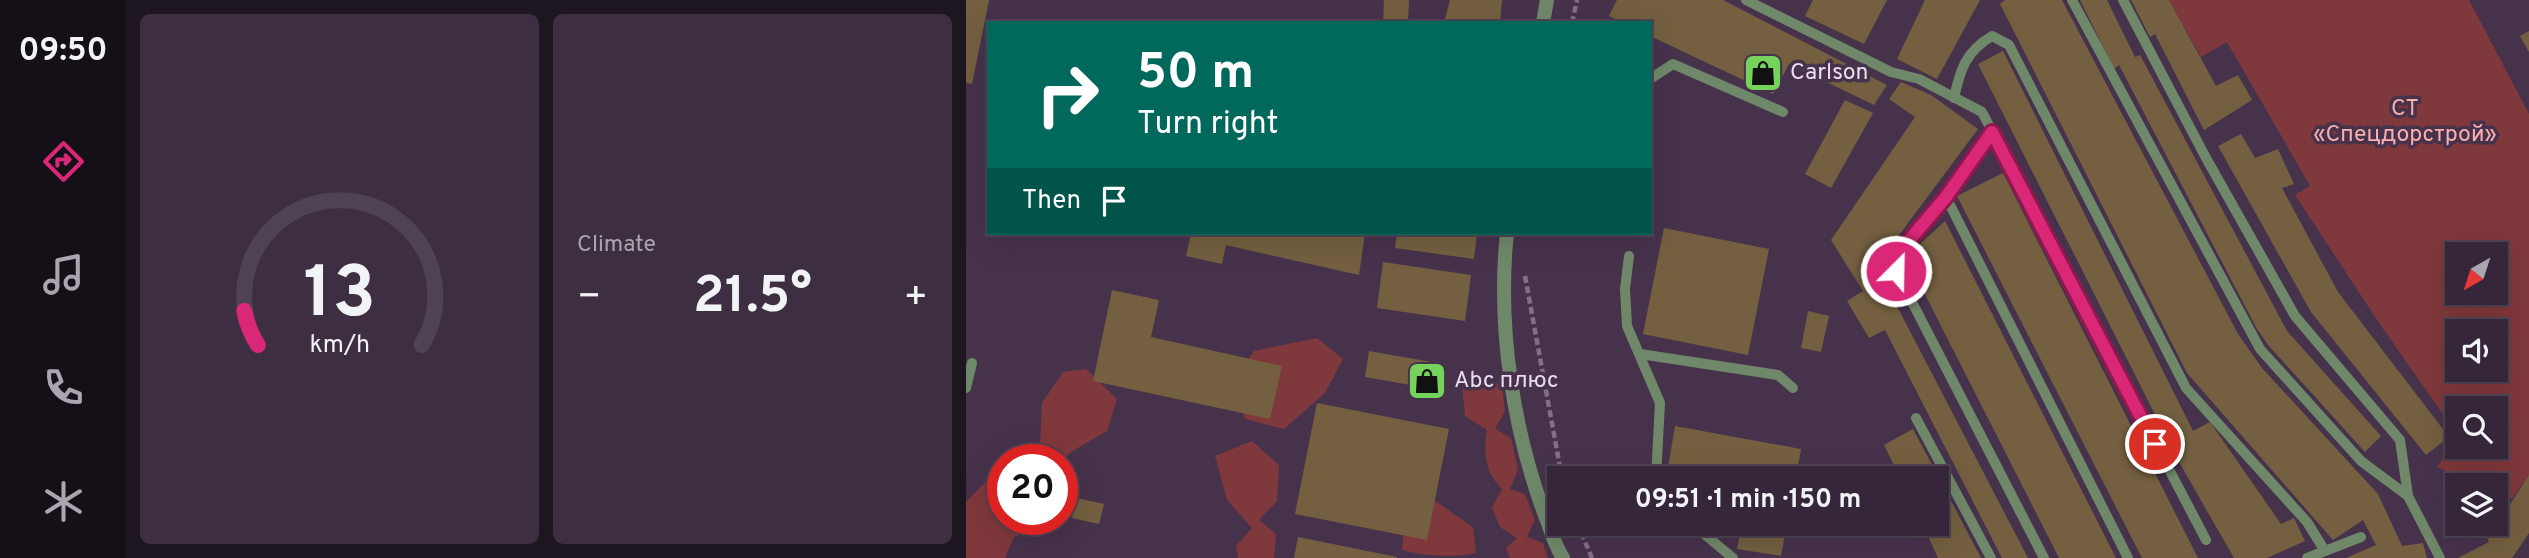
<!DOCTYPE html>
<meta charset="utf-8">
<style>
:root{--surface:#352639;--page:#3d2e41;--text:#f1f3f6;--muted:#aaa5ae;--line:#4f4353;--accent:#db2777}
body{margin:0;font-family:Overpass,sans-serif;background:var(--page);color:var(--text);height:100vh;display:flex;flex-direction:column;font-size:26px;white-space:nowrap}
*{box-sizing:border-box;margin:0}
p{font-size:23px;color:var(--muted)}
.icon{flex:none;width:38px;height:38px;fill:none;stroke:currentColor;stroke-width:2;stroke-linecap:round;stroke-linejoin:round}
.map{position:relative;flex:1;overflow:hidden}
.panel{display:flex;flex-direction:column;gap:14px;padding:14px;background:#1d151f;width:840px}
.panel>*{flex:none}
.top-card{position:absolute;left:21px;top:21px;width:665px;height:214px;border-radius:0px;box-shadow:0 7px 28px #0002,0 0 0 2px var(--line);background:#00695c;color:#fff;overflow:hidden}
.needle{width:46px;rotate:219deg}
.buttons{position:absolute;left:1479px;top:242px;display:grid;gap:14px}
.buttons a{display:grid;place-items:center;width:63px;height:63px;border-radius:0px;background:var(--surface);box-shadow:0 7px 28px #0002,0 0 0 2px var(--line);font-size:35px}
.speed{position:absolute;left:21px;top:444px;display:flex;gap:14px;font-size:35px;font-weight:700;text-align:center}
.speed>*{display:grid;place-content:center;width:91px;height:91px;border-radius:50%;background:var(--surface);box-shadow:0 7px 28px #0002,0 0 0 2px var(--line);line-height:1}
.speed .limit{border:10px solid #d22;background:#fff;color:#111}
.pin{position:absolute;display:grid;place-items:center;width:60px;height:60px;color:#fff;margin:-30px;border:4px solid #fff;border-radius:50%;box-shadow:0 2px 7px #0007}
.me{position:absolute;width:77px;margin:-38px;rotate:23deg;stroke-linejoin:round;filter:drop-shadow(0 0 5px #0008)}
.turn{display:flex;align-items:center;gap:24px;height:147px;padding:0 35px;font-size:32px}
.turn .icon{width:91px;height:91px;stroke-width:2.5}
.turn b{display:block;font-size:49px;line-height:60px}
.then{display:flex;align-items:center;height:66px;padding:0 35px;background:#0003;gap:14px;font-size:26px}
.big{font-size:52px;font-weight:700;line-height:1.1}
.panel .tile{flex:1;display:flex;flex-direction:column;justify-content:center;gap:10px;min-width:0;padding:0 24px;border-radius:10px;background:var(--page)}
.panel .dial{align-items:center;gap:0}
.dial svg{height:182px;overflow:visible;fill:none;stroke:var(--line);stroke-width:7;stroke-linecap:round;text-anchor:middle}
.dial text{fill:var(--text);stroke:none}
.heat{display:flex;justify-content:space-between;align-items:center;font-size:38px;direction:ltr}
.panel .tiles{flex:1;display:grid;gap:14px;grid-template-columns:repeat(2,1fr)}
.trip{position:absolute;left:581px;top:466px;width:402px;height:70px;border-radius:0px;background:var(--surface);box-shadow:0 7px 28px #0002,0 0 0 2px var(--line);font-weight:700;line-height:70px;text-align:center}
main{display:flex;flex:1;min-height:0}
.dock{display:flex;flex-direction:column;width:126px;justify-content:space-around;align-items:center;background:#150f17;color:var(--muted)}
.dock .icon{width:49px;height:49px}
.dock .selected{color:var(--accent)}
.dock b{font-size:32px;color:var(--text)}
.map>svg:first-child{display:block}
.green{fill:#7f383b;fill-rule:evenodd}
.building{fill:#746040}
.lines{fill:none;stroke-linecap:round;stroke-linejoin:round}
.path{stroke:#837087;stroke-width:4.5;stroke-dasharray:7 3.5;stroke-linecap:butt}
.lane{stroke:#70886a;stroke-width:10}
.street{stroke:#70886a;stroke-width:14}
.route-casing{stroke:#8e194d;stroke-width:18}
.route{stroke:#db2777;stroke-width:12}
.labels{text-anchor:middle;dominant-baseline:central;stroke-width:7;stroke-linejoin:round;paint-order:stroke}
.poi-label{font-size:23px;fill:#eaddee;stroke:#47324c;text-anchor:start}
.park-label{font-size:23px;fill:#faafaf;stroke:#47324c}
</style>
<main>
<nav class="dock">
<b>09:50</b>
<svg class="icon selected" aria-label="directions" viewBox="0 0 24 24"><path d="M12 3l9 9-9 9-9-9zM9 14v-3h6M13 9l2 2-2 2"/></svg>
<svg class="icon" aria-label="music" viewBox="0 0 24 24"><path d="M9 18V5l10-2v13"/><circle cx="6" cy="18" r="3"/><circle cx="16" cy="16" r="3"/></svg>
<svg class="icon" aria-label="phone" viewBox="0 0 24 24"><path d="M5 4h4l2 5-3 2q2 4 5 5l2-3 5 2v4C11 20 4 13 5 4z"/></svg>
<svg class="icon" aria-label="climate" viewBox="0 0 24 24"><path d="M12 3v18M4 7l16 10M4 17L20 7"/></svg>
</nav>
<section class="panel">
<div class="tiles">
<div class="tile dial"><svg viewBox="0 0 100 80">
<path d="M14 69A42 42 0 1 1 86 69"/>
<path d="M14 69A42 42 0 0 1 8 54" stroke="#db2777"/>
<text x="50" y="56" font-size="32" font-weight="700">13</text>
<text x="50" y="72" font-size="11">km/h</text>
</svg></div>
<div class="tile"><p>Climate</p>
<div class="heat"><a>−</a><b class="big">21.5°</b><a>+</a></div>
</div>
</div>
</section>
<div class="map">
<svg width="1563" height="558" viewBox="0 0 1563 558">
<rect width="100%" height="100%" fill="#47324c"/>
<!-- green -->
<g class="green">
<path d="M 1203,0 L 1503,0 L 1563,114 L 1563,475 L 1546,499 L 1530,492 L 1530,485 L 1512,485 L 1471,467 L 1491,435 L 1491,446 L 1530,446 L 1530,408 L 1491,408 L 1491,434 L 1415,326 L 1329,195 L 1344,186 L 1261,42 L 1235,57 ZM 1491,254 L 1530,254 L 1530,292 L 1491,292 ZM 1491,331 L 1530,331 L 1530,369 L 1491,369 Z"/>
<polygon points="351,338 377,359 359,393 318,429 279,419 266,382 288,351"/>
<polygon points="120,369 151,399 141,431 102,454 96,488 96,460 67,460 74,443 76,403 97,372"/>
<path d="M 510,372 L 536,386 L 539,411 L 529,429 L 545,438 L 552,470 L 544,489 L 559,494 L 569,520 L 561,537 L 577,543 L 582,558 L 544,558 L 540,548 L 551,538 L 534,527 L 526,508 L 536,489 C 519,472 517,453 521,430 L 499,416 L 496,383 Z"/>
<polygon points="286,441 313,465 311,501 293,520 310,534 308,558 272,558 270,546 286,528 261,500 249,456"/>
<polygon points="33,468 37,468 37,520 85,520 85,522 48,537 39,558 0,558 0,502"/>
<path d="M 462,496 L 507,527 L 510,553 C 488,558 458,556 436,550 L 439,514 Z"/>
</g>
<!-- building -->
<g class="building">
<polygon points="0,0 23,0 6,84 0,83"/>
<polygon points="418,0 443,0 442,23 417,23"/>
<polygon points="484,0 536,0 534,23 478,23"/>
<polygon points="651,0 757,0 921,85 908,105 823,64 807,94 684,36 684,23 657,23 643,16"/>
<polygon points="847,0 921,0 898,44 839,16"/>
<polygon points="959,0 1014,0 971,79 931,59"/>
<polygon points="1039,0 1096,0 1272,334 1296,368 1412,494 1436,546 1457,543 1461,558 1380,558 1410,545 1397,520 1367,540 1221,373 1034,4"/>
<polygon points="1114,0 1141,0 1169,57 1174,55 1321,331 1415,436 1399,452 1303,346 1291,329 1153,65 1148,69"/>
<polygon points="1165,0 1203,0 1250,86 1272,75 1286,100 1238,130 1189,34 1184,37"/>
<polygon points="1563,31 1563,52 1554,36"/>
<polygon points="1037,51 1227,431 1244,422 1315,524 1328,518 1339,541 1301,558 1268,558 1213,462 1012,64"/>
<polygon points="935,82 965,95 1012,129 910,266 1062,558 1036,558 919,330 903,338 881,301 897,291 865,240 949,117 923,99"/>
<polygon points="879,100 907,113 865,188 839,174"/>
<polygon points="1275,134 1289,158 1312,149 1328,184 1316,188 1372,292 1483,437 1460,455 1345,312 1252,146"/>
<polygon points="1037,173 1232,558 1176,558 991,196"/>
<polygon points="979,221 1150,558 1093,558 940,257"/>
<polygon points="698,228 803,249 782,355 677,334"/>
<polygon points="225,233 399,233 393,275 260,245 256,264 220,256"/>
<polygon points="431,233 511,233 508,259 429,248"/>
<polygon points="417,262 505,275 499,321 411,308"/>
<polygon points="146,290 193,300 185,337 316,366 304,419 127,381"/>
<polygon points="842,311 863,316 855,352 835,348"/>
<polygon points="403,351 471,363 467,389 399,377"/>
<polygon points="351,403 483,429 461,540 329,514"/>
<polygon points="709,426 835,449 830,478 755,478 702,468"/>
<polygon points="947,429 973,478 1015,558 972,558 956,523 971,523 971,478 934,478 918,445"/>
<polygon points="1563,475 1563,533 1546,558 1492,558 1523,542 1516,525 1530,523 1530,519 1537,515"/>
<polygon points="111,498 138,504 133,524 106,518"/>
<polygon points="776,523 821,523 815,556 771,549"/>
<polygon points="332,537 431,557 431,558 328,558"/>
</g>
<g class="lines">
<!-- path -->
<g class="path">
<polyline points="606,23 611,0"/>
<polyline points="559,276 596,478"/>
<polyline points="611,523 626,558"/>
</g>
<!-- lane -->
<g class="lane">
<polyline points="780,0 925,72 953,79 1016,112 1240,540"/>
<polyline points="1106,0 1294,349 1395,461 1442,496"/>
<polyline points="1157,0 1240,158 1329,316 1434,440 1442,496 1474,558"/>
<polyline points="684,79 707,64 817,112"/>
<path d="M 988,98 C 994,70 1000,51 1026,36 L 1043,45 L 1220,388 L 1341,522 L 1359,551"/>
<polyline points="1026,132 980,197 930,255 930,271 1078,558"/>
<polyline points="980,197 1162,558"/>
<polyline points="663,256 659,289 661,326 694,403 690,478"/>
<polyline points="674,354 812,375 827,388"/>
<polyline points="0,388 6,363"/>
<polyline points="950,418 1025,558"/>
<polyline points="725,523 767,558"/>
<polyline points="1341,558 1395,537"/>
</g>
<!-- street -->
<g class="street">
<polyline points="577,23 581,0"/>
<path d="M 541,233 C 531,326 547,431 580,518 C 585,531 589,546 597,558"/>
</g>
</g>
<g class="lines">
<!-- route casing -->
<g class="route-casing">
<polyline id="route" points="930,271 930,256 980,197 1026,132 1189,444"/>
</g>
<!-- route -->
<use href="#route" class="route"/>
</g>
<!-- icons -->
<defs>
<g id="shop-square" transform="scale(2.0125)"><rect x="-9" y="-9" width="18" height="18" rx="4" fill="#75d25b" stroke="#47324c"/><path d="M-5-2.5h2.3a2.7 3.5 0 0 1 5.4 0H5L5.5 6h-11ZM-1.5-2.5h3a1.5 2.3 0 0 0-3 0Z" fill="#111"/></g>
</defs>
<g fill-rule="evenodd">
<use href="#shop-square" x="797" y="73"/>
<use href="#shop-square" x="461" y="381"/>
</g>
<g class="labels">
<!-- poi labels -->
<g class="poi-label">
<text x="824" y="73">Carlson</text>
<text x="488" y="381">Аbc плюс</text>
</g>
<!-- park labels -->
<g class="park-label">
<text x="1439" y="109">СТ<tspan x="1439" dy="26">«Спецдорстрой»</tspan></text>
</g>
</g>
</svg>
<div class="buttons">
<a><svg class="needle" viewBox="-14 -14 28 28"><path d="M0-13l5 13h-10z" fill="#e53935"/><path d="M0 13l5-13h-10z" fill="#aaa5ae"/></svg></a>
<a><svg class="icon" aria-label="sound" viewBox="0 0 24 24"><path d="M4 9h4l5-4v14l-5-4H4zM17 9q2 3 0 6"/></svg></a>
<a><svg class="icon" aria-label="search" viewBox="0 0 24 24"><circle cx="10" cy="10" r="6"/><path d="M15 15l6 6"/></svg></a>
<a><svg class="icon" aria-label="layers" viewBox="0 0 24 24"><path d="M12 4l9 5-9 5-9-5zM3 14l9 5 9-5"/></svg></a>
</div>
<div class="speed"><div class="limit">20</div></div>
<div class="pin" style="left:1189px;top:444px;background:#d93025"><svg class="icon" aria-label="arrive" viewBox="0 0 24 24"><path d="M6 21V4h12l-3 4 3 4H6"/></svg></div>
<svg class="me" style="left:930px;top:271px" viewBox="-20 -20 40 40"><circle r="17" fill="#db2777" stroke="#fff" stroke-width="3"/><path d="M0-11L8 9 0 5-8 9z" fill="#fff"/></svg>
<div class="trip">09:51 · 1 min · 150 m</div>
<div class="top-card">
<div class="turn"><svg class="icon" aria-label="right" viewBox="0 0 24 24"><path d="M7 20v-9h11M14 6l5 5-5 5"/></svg><div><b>50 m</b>Turn right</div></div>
<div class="then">Then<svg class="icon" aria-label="arrive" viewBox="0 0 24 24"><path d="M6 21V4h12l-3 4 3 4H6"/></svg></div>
</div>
</div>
</main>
